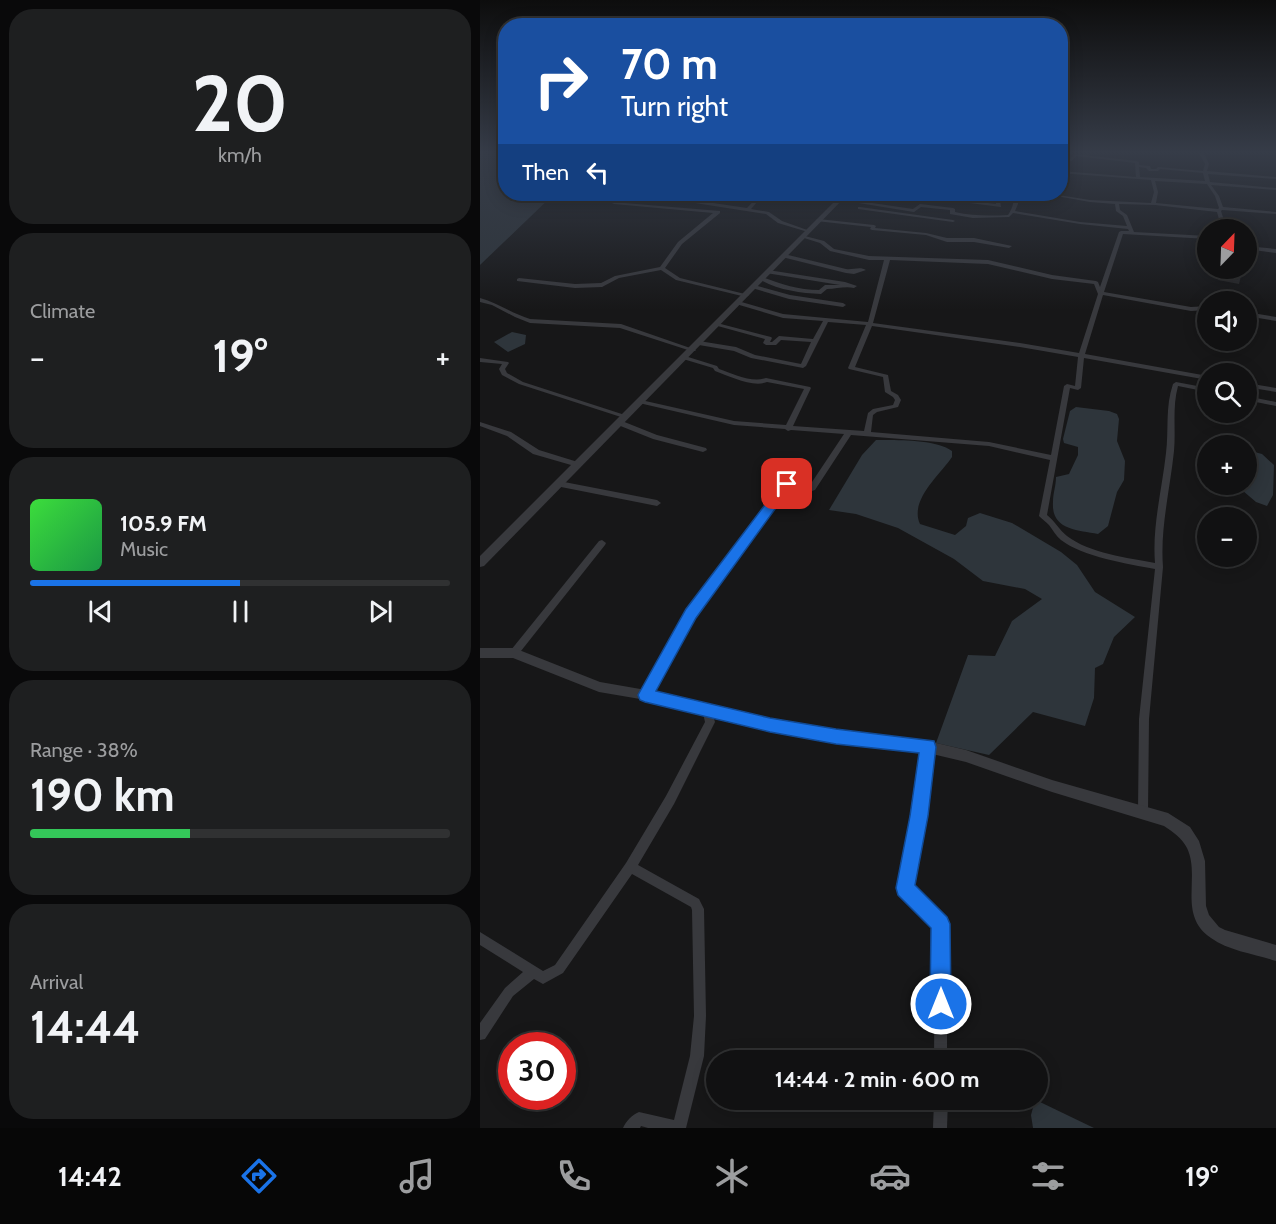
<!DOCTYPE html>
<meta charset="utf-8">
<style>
:root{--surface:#111112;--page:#1e1f20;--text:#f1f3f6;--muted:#9c9d9f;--line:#303132;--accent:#1a73e8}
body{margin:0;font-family:Cabin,sans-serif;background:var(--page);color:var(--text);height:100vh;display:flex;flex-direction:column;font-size:22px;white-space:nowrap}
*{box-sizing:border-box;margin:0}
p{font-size:20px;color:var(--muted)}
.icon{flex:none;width:33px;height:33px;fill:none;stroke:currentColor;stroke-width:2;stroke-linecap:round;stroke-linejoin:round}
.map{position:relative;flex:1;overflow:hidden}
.sheet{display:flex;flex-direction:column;gap:9px;padding:9px;background:#09090a;width:480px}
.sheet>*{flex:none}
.guide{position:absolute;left:18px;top:18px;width:570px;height:183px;border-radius:24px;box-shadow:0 3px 15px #0003,0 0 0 2px var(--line);background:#1a4fa0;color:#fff;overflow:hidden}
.needle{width:39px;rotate:23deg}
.tools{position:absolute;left:717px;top:219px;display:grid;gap:12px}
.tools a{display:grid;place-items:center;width:60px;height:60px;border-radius:50%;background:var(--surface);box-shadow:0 3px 15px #0003,0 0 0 2px var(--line);font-size:30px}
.speed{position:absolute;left:18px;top:1032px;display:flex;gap:12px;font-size:30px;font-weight:700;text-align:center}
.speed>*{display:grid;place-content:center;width:78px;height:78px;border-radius:50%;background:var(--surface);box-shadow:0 3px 15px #0003,0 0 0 2px var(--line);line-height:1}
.speed .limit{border:9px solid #d22;background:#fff;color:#111}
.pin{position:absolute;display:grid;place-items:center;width:51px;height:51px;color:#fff;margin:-26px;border-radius:12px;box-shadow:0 3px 9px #0006}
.me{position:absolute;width:66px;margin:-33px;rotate:0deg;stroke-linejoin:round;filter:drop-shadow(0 0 4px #0008)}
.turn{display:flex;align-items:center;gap:21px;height:126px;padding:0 24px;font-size:27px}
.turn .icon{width:78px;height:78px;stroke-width:2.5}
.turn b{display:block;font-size:42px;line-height:51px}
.then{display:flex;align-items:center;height:57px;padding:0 24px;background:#0003;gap:12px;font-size:22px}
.big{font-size:45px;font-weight:700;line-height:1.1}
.sheet .widget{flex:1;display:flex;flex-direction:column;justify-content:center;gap:9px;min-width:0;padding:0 21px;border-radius:24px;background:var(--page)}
.sheet .dial{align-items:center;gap:0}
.dial b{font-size:78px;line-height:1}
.song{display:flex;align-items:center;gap:18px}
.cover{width:72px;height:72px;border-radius:9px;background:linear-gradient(135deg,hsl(120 70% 55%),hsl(140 70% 35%))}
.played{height:6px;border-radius:3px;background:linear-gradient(90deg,var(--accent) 50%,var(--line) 50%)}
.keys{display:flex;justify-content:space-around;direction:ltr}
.heat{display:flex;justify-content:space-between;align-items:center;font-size:33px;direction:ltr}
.charge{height:9px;border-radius:4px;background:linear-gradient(90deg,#34c759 38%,var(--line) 0)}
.trip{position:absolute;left:226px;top:1050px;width:342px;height:60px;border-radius:30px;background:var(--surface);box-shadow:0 3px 15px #0003,0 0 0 2px var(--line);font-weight:700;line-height:60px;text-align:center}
.menu{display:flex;height:96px;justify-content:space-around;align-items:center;background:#070707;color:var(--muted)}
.menu .icon{width:42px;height:42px}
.menu .selected{color:var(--accent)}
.menu b{font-size:27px;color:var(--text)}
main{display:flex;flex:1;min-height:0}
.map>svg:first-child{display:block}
.water{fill:#2e353b}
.building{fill:#2a2a2c}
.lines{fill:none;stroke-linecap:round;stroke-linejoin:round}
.minor{fill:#38393d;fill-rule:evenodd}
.tertiary{fill:#38393d;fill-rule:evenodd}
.route{fill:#1a73e8;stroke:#114b97;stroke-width:1.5}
</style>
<main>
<section class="sheet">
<div class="widget dial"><b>20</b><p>km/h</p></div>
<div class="widget"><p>Climate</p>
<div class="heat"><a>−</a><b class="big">19°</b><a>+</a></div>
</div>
<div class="widget">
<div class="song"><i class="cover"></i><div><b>105.9 FM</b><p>Music</p></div></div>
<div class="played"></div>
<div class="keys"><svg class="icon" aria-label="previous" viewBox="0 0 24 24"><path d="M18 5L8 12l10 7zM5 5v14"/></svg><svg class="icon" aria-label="pause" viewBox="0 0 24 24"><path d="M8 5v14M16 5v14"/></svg><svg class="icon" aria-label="next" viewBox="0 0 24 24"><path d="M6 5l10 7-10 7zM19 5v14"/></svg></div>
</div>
<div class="widget"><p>Range · 38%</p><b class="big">190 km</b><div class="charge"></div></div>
<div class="widget"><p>Arrival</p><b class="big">14:44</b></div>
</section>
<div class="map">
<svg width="796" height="1128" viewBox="0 0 796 1128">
<rect width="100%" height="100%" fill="#171718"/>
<!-- water -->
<g class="water">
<polygon points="0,152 25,152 26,194 74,194 0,265"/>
<polygon points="32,332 46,335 45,344 28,352 14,342"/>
<path d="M 596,407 L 629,411 L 637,414 L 639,419 L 637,441 L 645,461 L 644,480 L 637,492 L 628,526 L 618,534 C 597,530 571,530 573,502 C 573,493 576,486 576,477 L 589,474 L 598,455 L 598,447 L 584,443 L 583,439 L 590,411 Z"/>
<path d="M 396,440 C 416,440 456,439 472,451 L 472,457 C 460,475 429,500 440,524 L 475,535 L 486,526 L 488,518 L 500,513 L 532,523 L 581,552 L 597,565 L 615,592 L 655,617 L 634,637 L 623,664 L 615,668 L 614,698 L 605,726 L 553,712 L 509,755 L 456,743 L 488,655 L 515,656 L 532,621 L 562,599 L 545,589 L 503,581 L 474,559 L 418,528 L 376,514 L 349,510 L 382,455 Z"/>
<polygon points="767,450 782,454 794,465 793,495 787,506 776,502 756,485 766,484"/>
<polygon points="560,1102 614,1128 553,1128 551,1115 554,1104"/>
</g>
<!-- building -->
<polygon class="building" points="740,272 761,276 759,284 738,280"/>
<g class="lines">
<!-- minor -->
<g class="minor">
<path d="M 716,152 C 726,152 725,156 729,164 L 727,171 L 796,177 L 796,179 L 728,174 L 730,182 L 796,188 L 796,190 L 731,185 L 739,196 L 743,207 L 796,212 L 796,214 L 742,210 L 741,211 L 747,230 L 742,230 L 737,212 L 675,205 L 639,204 L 640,210 L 647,215 L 654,232 L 728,236 L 728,239 L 643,234 L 624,292 L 711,307 L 728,306 L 728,310 L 711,311 L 623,295 L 605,354 L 728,376 L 728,380 L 604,358 L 601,388 L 598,390 L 590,388 L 567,515 C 575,521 579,530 587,536 C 609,553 648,558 675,563 C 672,526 682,490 686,453 C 689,430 685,407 693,384 L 696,382 L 728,388 L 728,392 L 698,386 C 692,408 696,429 694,451 C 690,490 680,528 683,567 L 669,719 L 668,812 L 667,816 L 663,817 L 659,816 L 658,812 L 659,719 L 675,569 C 648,564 603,557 581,540 C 576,536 573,530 569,525 C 566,522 562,519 559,516 L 570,460 L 509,446 L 371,435 L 335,490 L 332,491 L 309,487 L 214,615 L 169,698 L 166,699 L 163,698 L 161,695 L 163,692 L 208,611 L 304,482 L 307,481 L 330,485 L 364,434 L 311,430 L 308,431 L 305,429 L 254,425 L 159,403 L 159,401 L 161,400 L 254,421 L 306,425 L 324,389 L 287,382 C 273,388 249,376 235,371 L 233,368 L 203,359 L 203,357 L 205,356 L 237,366 L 239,369 C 253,374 272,383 286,378 L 330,387 L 331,388 L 313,426 L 384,431 L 388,413 L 393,409 L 413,405 L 415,400 L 413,397 L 405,392 L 403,377 L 369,369 L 368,368 L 386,325 L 348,322 L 326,366 L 323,368 L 271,358 L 254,351 L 219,345 L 216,343 L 219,341 L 256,347 L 275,355 L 321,364 L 331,342 L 301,340 L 296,345 L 286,345 L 283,343 L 285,339 L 234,325 L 237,323 L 291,337 L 292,338 L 290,342 L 292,342 L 299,336 L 333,339 L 343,321 L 303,318 L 256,304 L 256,302 L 258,301 L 303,314 L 388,322 L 404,260 L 389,260 L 350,251 L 340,243 L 321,237 L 321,235 L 344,241 L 354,249 L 389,256 L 508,260 L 572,275 L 616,281 L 618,282 L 620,287 L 639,232 L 641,231 L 649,231 L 648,229 L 600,224 L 533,213 L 529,217 L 493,218 L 470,214 L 470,210 L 441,207 L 434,212 L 360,200 L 358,199 L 358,198 L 433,209 L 440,204 L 473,208 L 475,209 L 475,212 C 492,216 510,216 528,215 C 532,209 534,203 534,195 L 530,195 L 530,194 L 558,194 L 554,196 L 538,196 L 538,204 L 535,211 L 600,222 L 647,226 L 643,216 L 636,211 L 635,204 L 610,202 L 565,194 L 572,194 L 610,200 L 671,203 L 674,192 L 671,180 L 580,173 L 580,171 L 656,177 L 655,163 L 596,156 L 592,161 L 580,160 L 580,158 L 590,159 L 594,154 L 657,161 L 659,162 L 659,165 L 670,166 L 671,169 L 676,169 L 678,167 L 723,171 L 725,164 L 720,155 ZM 659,167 L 666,168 L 669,171 L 678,171 L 680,169 L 723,173 L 725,181 L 660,177 ZM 675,181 L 727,184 L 735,196 L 739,208 L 738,209 L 676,203 L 678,192 ZM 410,260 L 508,264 L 572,279 L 614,284 L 618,294 L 599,353 L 540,343 L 393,323 ZM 392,326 L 540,347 L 598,357 L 595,386 L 587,384 L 584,386 L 571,455 L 509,442 L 391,432 L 393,415 L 397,412 L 418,407 L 421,400 L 418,395 L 411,391 L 408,375 L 375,367 Z"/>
<polygon points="172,194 267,208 280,194 284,194 271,209 289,212 302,221 330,231 328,232 298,223 286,214 170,196 170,195"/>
<polygon points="515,194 519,194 521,207 458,199 456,198 458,197 516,204"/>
<polygon points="132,202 240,211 240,213 202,244 185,268 200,278 269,295 266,297 196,280 181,270 139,278 122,287 95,288 37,281 37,279 39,278 95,284 121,283 135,276 180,267 198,242 233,213 134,204 132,203"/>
<polygon points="380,207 473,220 475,221 473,222 378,209 378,207"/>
<polygon points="338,219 394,225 396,226 395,228 446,233 467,238 494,238 532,246 529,248 494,242 467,242 446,235 392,230 390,229 391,227 336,221 336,220"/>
<polygon points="766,246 796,249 796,253 766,249"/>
<path d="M 304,254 L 366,269 C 373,270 380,266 386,270 L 374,274 L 366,273 L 302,257 L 301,256 Z"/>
<path d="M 288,270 L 365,282 L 377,286 L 374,288 C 365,286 356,289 347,289 L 341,294 C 320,293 297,290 279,279 L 282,277 C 301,284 319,290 339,290 L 345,285 L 360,285 L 286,273 L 286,271 Z"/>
<polygon points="274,285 310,295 363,303 366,305 363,307 309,299 272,288 271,287"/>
<path d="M 0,298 C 18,303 33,314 50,319 L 141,324 L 216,350 L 215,351 L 211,351 L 140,328 L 50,323 L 35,317 L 12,305 L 0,302 Z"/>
<polygon points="766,312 796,317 796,321 766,316"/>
<polygon points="0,358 28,362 29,363 25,369 27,373 43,382 148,416 149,417 148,418 144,418 39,384 22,375 19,369 22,364 0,362"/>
<polygon points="766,383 796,388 796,392 766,387"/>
<polygon points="766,396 796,402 796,406 766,400"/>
<polygon points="138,421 142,421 177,435 226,448 227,450 223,452 173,439 138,425"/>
<polygon points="0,422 31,432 59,450 101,463 102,465 98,467 53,454 27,436 0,426"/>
<polygon points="79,481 177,500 181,503 177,506 76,486 75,484"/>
<polygon points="122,540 126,543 125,545 37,656 34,657 31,656 29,653 31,650 119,541"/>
<path d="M 227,705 L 230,706 L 235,722 L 194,804 L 158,865 L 219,899 L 224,909 L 226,1016 L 224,1056 L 206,1128 L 168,1128 L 161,1126 L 160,1128 L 143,1128 C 146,1121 152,1115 159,1112 L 194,1120 L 210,1056 L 214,1016 L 212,910 L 211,907 L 152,874 L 83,973 L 63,984 L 54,979 L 33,996 L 5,1039 L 0,1040 L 0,1023 L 25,988 L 43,972 L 0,945 L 0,932 L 63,971 L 75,965 L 146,863 L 186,796 L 225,722 L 222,709 L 224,706 Z"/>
<polygon points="448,742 452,744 453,747 444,816 431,886 465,920 467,924 467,1060 454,1060 455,926 421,892 419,888 434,816 443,747 444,744"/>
<polygon points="454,1100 468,1100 467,1128 453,1128"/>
</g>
<!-- tertiary -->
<g class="tertiary">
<polygon points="362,194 368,194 4,566 0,567 0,556"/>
<path d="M 0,648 L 34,648 L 120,682 L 166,690 L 290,719 L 356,731 L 448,741 L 486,750 L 572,780 L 688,813 L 710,827 L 719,841 L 725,861 L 726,906 L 729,915 L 739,927 L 745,930 L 796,945 L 796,961 C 775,954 749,951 731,938 C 697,915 721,877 707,848 C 702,838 693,832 684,826 L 572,792 L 486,762 L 448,753 L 356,743 L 290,731 L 166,700 L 119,692 L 33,658 L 0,658 Z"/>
</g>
</g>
<!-- sky -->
<linearGradient id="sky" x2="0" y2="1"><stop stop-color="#0d0d0d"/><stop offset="0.49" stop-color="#363c48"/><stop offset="1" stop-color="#363c48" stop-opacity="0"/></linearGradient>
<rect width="796" height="310" fill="url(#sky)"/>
<!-- route -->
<polygon class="route" points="307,480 311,481 313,484 311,487 216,618 176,691 290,718 356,729 454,741 456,747 448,816 435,885 467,917 470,924 471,1004 468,1011 461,1014 454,1011 450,1004 451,928 418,895 416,888 430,816 439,753 356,744 290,732 165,702 160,700 158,695 206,609 303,481"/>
</svg>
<div class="tools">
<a><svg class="needle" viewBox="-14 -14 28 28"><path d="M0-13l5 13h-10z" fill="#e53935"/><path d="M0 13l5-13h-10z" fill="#9c9d9f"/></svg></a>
<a><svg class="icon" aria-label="sound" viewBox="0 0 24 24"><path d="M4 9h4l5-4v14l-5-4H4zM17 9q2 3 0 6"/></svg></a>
<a><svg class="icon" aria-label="search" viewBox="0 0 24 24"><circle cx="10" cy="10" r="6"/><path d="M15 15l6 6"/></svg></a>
<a>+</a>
<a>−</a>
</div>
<div class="speed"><div class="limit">30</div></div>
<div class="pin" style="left:307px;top:484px;background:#d93025"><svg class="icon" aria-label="arrive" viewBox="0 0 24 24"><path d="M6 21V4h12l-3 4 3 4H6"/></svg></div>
<svg class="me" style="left:461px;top:1004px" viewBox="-20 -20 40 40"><circle r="17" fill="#1a73e8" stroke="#fff" stroke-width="3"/><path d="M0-11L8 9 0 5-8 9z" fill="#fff"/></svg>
<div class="trip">14:44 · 2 min · 600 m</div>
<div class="guide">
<div class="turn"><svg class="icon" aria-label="right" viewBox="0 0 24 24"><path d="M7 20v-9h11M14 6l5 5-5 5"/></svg><div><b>70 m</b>Turn right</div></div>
<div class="then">Then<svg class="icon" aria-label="left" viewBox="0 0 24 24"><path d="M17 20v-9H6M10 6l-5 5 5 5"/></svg></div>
</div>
</div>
</main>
<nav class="menu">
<b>14:42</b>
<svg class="icon selected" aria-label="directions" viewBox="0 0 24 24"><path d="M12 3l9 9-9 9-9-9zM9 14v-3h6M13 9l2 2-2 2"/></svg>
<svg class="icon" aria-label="music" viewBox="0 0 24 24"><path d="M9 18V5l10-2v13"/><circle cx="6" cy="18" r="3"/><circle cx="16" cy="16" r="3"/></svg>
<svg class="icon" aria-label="phone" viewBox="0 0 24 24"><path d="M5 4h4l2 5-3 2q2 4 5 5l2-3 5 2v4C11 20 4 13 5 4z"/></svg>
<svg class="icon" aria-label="climate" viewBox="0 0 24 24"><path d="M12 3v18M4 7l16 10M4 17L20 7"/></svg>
<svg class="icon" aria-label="car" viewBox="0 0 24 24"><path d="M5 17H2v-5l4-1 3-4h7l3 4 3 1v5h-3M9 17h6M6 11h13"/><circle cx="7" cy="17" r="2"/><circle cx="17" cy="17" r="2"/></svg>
<svg class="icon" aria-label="filters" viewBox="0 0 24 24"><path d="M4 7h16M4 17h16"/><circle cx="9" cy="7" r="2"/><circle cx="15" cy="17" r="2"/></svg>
<b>19°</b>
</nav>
